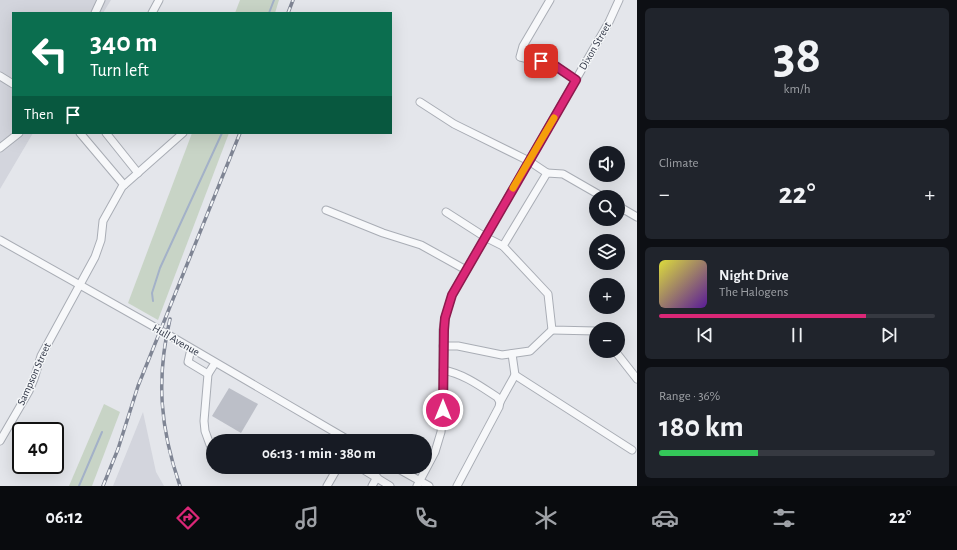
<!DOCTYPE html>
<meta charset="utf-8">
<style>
:root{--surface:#171b24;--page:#20242c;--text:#f1f3f6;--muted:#9ea1a6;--line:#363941;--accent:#db2777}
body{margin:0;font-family:"Alegreya Sans",sans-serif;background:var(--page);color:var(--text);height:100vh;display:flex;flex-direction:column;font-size:15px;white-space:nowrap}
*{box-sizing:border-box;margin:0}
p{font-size:13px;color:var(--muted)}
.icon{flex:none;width:22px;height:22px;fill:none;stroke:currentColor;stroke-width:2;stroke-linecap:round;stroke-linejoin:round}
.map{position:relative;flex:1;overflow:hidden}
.side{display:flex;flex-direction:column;gap:8px;padding:8px;background:#0d0f14;width:320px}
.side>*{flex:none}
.hud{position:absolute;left:12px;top:12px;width:380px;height:122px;border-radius:0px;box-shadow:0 4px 16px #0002;background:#0b6e4f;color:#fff;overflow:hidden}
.buttons{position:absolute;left:589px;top:146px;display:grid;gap:8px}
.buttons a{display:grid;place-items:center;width:36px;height:36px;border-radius:50%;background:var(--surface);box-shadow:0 4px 16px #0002;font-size:20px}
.speed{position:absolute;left:12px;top:422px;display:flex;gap:8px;font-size:20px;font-weight:700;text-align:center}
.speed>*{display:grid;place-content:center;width:52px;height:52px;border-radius:50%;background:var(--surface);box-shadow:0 4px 16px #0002;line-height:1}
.speed .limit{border:2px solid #111;border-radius:6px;background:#fff;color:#111}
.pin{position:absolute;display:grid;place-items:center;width:34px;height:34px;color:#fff;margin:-17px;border-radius:8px;box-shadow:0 2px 6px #0006}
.me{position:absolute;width:44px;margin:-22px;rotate:0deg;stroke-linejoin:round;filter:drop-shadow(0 0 3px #0008)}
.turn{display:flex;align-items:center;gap:14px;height:84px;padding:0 12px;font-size:18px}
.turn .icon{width:52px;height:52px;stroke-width:2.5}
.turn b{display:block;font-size:28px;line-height:34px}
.then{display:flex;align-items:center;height:38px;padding:0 12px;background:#0003;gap:8px;font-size:15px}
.big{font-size:30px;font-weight:600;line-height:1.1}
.side .tile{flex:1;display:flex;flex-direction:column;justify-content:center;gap:6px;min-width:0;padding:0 14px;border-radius:6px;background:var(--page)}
.side .dial{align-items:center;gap:0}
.dial b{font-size:52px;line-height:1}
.song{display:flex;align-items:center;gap:12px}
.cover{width:48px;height:48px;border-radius:6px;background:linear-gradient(135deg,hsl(60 70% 55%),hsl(270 70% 35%))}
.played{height:4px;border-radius:2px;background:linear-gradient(90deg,var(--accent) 75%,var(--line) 75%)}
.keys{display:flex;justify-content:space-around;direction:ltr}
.heat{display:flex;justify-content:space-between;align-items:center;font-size:22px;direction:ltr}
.charge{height:6px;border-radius:3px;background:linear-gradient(90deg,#34c759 36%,var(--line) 0)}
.trip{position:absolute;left:206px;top:434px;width:226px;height:40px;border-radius:20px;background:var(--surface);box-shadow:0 4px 16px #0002;font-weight:600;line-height:40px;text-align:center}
.dock{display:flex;height:64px;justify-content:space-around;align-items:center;background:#090b0e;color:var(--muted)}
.dock .icon{width:28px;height:28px}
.dock .current{color:var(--accent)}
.dock b{font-size:18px;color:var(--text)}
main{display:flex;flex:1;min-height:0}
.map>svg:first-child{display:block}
.built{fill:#d3d5dd}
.green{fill:#c8d4c6}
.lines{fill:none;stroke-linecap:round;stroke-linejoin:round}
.stream{stroke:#a3b1c8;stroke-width:2}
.building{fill:#bcbfc8}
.minor-casing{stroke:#a9adb5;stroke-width:9}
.minor{stroke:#f7f8fa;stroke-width:7}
.rail-casing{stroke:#7f8594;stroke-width:3.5}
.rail{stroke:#f4f6f8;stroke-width:2;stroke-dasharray:6;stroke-linecap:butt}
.route-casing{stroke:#8e194d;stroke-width:10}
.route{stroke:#db2777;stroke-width:7}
.slow{stroke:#f59e0b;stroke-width:7}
.labels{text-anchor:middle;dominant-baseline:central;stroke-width:3;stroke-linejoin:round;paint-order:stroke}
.street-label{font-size:11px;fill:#2d3343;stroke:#f4f6f8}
</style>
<main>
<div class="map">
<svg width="637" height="486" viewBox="0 0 637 486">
<rect width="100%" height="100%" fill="#e4e6eb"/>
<!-- built -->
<g class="built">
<polygon points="0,0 111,0 103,13 13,13 13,133 33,133 0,189"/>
<polygon points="143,412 156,472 164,486 113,486"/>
</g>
<!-- green -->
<g class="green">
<polygon points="240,0 279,0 275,13 235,13"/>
<polygon points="192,133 229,133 158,320 128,303"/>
<polygon points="104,404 120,412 92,486 69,486"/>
</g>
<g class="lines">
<!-- stream -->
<g class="stream">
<polyline points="269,13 274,0"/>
<polyline points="153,301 152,293 160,268 222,133"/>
<polyline points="79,486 102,432"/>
</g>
</g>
<!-- building -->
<polygon class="building" points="229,388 258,404 241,433 212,416"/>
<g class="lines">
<!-- minor casing -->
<g class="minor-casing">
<g id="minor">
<polyline points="550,0 523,46 520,57 554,65 576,80"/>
<polyline points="95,13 101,0"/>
<polyline points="152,13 159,0"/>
<polyline points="0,76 13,84"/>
<polyline points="420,102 454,124 529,161 547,173"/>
<polyline points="80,133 124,185"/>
<polyline points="106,133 138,173"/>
<polyline points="0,148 19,133"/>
<polyline points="618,206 637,217"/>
<polyline points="326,210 383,233 421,245 466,270"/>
<polyline points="446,212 485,237 503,246"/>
<polyline points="0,240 167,334 350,441"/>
<polyline points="596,331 552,330 548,294 503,246 547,173 563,174 603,197"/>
<polyline points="443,346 458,346 502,355 530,351 552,330"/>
<polyline points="191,349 188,362 208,374 215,363"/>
<polyline points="615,351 637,379"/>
<path d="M 443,370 C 464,374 480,386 497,397 L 500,402 L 499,407 L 457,486"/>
<polyline points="208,374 204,421 205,431 213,453"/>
<polyline points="515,375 632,450"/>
<polyline points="500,402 515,375 512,354"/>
<polyline points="0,441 29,391 34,379 41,356 95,257 101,240 103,221 122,187 183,133"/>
<polyline points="359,467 390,486"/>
<polyline points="395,467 429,486"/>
<polyline points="327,486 338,467"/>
<polyline points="372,486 377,477"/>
<polyline points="417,486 435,452 441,432 443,410 443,330 445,318 452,295 609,22 619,0"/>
</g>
</g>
<!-- minor -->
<use href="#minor" class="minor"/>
<!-- rail casing -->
<g class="rail-casing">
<g id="rail">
<polyline points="288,13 293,0"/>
<path d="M 170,319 C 156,379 160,428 180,486"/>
<polyline points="103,486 118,449 138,386 240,133"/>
</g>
</g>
<!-- rail -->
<use href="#rail" class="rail"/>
</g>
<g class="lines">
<!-- route casing -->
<g class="route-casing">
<polyline id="route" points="443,410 444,330 445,318 452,295 576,80 554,65 541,61"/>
</g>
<!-- route -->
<use href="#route" class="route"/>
<!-- slow -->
<polyline class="slow" points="513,188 554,118"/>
</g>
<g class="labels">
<!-- street labels -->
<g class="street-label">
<text transform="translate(595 46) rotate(-60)">Dixon Street</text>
<text transform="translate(176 340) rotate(30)">Hull Avenue</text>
<text transform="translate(34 374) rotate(-66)">Sampson Street</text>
</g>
</g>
</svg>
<div class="buttons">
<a><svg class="icon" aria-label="sound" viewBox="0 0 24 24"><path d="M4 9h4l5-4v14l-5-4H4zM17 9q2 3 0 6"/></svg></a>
<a><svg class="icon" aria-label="search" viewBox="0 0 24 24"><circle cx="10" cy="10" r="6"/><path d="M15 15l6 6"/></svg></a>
<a><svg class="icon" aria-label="layers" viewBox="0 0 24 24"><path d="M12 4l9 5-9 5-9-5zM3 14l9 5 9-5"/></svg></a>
<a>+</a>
<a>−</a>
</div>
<div class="speed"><div class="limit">40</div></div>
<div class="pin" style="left:541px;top:61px;background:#d93025"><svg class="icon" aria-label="arrive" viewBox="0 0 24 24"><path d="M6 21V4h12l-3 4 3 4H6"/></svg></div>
<svg class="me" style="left:443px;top:410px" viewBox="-20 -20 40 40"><circle r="17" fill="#db2777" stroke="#fff" stroke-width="3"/><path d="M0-11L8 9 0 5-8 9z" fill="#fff"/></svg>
<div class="trip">06:13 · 1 min · 380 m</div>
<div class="hud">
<div class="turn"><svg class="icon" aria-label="left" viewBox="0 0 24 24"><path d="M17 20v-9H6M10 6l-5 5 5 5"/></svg><div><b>340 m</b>Turn left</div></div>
<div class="then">Then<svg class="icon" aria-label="arrive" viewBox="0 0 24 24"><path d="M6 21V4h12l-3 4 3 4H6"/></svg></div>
</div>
</div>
<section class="side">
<div class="tile dial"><b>38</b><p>km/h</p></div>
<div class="tile"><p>Climate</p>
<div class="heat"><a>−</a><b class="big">22°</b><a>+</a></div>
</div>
<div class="tile">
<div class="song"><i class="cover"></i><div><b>Night Drive</b><p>The Halogens</p></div></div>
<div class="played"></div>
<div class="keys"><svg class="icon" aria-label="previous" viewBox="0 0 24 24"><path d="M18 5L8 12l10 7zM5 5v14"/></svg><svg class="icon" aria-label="pause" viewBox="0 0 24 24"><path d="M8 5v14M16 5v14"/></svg><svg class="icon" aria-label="next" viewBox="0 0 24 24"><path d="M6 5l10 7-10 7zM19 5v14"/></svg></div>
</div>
<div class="tile"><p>Range · 36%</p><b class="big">180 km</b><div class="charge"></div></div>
</section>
</main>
<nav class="dock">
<b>06:12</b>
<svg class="icon current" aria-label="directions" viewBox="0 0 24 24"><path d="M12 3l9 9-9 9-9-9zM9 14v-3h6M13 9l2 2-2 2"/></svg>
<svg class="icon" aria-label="music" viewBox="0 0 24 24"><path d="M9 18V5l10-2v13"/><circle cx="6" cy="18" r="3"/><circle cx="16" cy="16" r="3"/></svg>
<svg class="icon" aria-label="phone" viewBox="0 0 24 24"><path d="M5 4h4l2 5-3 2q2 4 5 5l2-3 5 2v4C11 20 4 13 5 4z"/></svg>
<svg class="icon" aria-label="climate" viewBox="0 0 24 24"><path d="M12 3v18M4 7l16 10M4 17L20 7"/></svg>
<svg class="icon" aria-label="car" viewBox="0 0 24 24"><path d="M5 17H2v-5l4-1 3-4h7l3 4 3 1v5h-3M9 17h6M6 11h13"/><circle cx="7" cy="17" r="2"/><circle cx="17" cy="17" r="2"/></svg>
<svg class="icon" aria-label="filters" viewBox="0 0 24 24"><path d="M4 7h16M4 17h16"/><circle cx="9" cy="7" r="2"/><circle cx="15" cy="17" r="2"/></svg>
<b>22°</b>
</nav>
